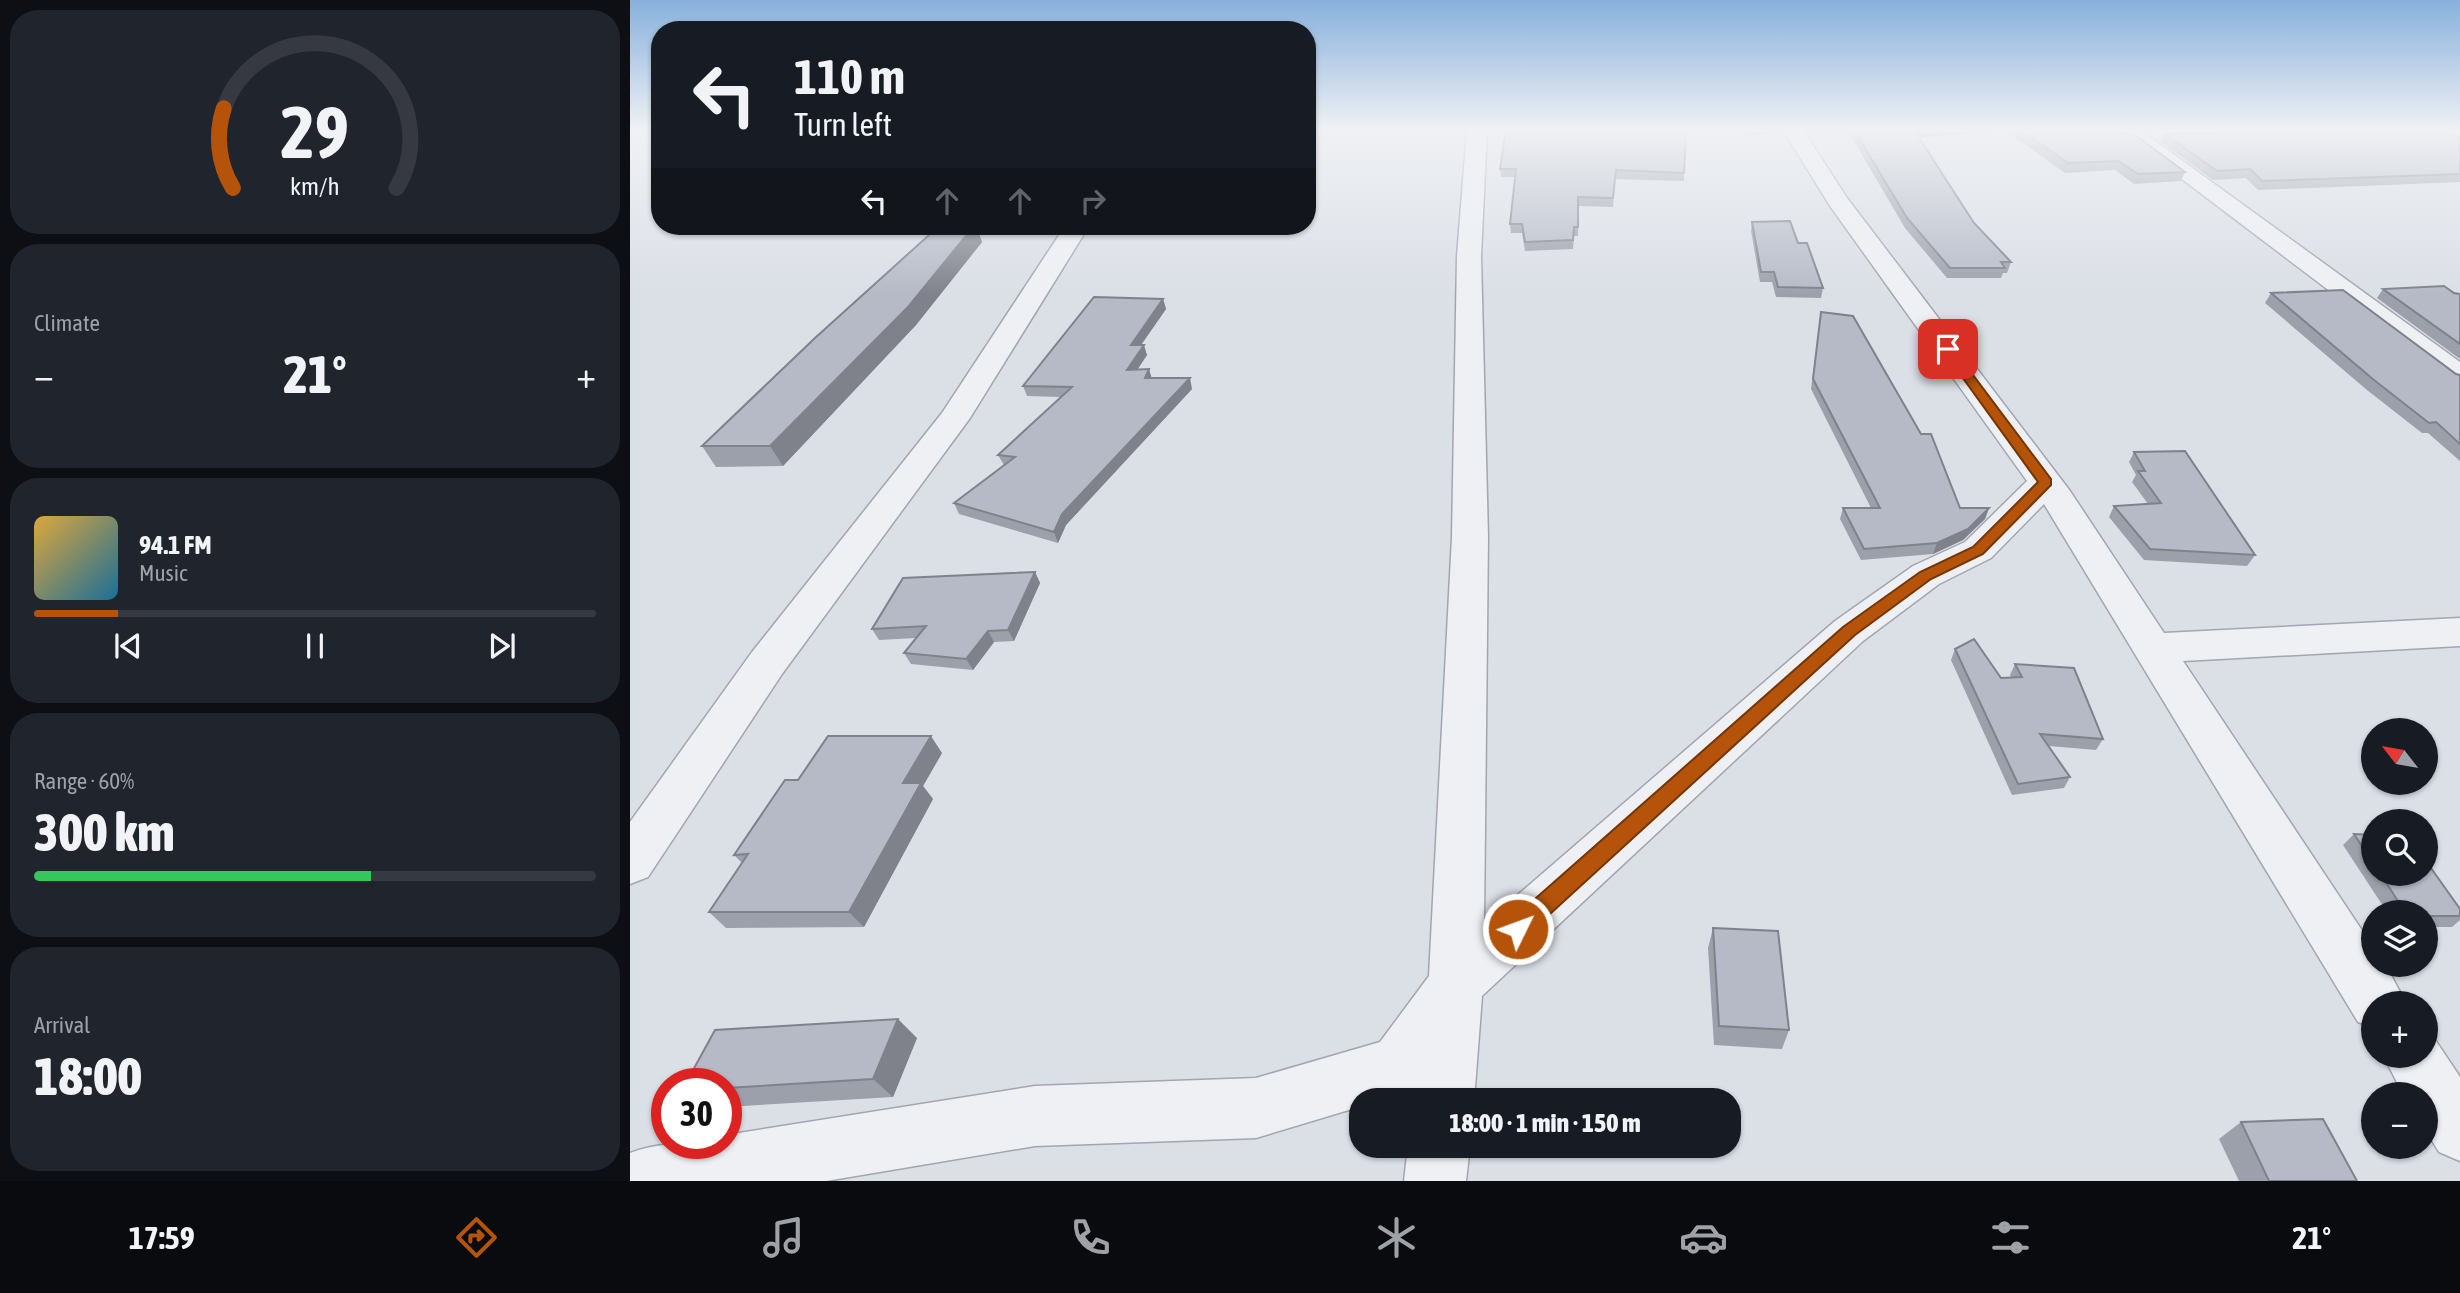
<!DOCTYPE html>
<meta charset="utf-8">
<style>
:root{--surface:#171b24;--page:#20242c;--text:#f1f3f6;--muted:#9ea1a6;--line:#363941;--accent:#b45309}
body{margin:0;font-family:"Asap Condensed",sans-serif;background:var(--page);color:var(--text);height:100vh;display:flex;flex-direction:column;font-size:26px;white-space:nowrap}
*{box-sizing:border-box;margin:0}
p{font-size:23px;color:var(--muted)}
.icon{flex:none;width:38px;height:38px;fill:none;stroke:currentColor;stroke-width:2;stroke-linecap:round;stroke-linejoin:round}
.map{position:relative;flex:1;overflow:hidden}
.side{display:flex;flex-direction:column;gap:10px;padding:10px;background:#0d0f14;width:630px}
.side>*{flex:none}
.top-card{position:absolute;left:21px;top:21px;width:665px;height:214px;border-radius:28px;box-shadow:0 2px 5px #0004;background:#171b24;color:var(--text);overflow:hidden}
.needle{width:46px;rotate:301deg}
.controls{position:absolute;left:1731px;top:718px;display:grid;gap:14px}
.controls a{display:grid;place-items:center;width:77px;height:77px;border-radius:50%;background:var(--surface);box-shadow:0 2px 5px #0004;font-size:35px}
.speed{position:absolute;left:21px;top:1068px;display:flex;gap:14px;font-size:35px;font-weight:700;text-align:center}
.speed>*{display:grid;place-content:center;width:91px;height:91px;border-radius:50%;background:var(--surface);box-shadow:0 2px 5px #0004;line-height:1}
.speed .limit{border:10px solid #d22;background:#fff;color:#111}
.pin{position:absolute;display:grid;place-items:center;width:60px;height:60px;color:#fff;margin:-30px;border-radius:14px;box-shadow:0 4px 10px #0006}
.me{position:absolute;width:77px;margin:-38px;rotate:48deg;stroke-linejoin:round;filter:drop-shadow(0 0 5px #0008)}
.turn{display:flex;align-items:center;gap:24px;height:147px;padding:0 28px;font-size:32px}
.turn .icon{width:91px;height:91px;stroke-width:2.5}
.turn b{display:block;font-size:49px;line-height:60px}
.lanes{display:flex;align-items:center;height:66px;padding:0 28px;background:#0003;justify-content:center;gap:35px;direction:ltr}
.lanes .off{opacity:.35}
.big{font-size:52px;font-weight:800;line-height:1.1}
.side .tile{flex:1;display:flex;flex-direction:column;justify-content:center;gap:10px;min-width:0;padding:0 24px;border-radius:28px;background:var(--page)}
.side .dial{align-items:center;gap:0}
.dial svg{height:182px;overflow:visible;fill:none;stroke:var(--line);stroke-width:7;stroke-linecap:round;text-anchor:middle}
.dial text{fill:var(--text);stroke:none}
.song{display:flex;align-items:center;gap:21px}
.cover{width:84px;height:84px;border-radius:10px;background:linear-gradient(135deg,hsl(40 70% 55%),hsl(200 70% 35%))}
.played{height:7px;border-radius:4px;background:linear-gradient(90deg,var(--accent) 15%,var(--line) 15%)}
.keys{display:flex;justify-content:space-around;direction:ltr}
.heat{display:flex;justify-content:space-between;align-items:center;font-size:38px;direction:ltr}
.charge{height:10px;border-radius:5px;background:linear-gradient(90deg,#34c759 60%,var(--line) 0)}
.trip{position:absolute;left:719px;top:1088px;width:392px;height:70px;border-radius:28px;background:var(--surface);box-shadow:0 2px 5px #0004;font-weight:800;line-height:70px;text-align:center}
.tab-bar{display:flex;height:112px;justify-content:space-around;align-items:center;background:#090b0e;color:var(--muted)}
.tab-bar .icon{width:49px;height:49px}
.tab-bar .on{color:var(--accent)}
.tab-bar b{font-size:32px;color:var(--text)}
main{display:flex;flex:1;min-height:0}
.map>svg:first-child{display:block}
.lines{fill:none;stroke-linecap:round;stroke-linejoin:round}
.minor-casing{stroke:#a1a6b0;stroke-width:3}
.minor{fill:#eef0f4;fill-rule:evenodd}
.wall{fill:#9ca0aa}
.shaded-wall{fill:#7f828b}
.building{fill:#b5bac6;stroke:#7f828b;stroke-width:2}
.route{fill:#b45309;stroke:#753606;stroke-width:2}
</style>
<main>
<section class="side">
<div class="tile dial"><svg viewBox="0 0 100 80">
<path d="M14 69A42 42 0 1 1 86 69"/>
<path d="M14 69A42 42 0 0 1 10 34" stroke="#b45309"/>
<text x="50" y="56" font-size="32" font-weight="700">29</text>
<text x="50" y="72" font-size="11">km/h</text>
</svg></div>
<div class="tile"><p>Climate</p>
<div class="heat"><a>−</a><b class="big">21°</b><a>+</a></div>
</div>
<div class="tile">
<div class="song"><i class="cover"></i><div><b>94.1 FM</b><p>Music</p></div></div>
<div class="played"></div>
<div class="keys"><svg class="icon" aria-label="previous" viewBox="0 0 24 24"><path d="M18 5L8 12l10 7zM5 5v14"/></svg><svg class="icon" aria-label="pause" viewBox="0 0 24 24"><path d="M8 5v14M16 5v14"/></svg><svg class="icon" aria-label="next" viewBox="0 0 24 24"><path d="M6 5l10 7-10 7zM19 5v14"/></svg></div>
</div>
<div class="tile"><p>Range · 60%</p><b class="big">300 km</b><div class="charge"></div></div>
<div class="tile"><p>Arrival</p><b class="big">18:00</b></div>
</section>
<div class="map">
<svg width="1830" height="1181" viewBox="0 0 1830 1181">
<rect width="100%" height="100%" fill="#dbdfe6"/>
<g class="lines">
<!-- minor casing -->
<g class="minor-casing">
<g id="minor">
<path d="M 837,130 L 857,130 L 851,256 L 858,537 L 854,924 L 1205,621 L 1283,566 L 1335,542 L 1397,481 L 1200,206 L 1153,130 L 1173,130 L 1217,198 L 1440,491 L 1534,633 L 1830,618 L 1830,646 L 1553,661 L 1743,947 L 1743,964 L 1755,964 L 1776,1003 L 1743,1003 L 1743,1028 L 1728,1022 L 1414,504 L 1361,558 L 1309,584 L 1233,641 L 852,996 L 844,1101 L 784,1101 L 786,1088 L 749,1101 L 732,1101 L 732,1106 L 626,1138 L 405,1146 L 196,1181 L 0,1181 L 0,1153 C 30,1141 65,1143 96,1143 L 96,1135 L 405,1086 L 626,1078 L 750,1042 L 799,976 L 822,537 L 827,256 Z"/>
<polygon points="1487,130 1510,130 1830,362 1830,385 1820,382"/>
<polygon points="435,226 459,226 340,418 152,674 18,877 0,884 0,822 122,652 312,413"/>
<polygon points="1796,1032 1802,1035 1830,1077 1830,1161 1809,1152 1796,1131 1796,1094 1773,1094 1753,1055 1796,1055"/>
<polygon points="778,1146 840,1146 836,1181 774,1181"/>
</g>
</g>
<!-- minor -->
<use href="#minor" class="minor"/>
</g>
<!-- wall -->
<g class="wall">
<polygon points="876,130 1054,173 1054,181 985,179 983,207 948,206 948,236 944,236 943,249 895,251 892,233 881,233 880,224 885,177 871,177 870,169"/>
<polygon points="1115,130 1153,130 1152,134 1116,135"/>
<polygon points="1175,130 1488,130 1555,172 1551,181 1504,184 1485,170 1435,173 1375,130 1289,138 1344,223 1381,262 1377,273 1373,273 1371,278 1317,278 1275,228 1219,133 1179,134"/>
<polygon points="1535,134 1830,137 1830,182 1628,190 1616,178 1583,180 1531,142"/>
<polygon points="1122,222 1168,243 1193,288 1191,298 1146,297 1142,282 1130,282 1121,231"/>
<polygon points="309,226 346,226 352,242 286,325 153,466 86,467 72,446"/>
<polygon points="1753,289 1830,294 1830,359 1747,298"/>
<polygon points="1641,293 1830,375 1830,461 1798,433 1792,433 1737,390 1635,303"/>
<polygon points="533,299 536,309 511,345 517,355 508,369 522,378 562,389 436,525 428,543 329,514 324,503 374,465 368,455 431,397 397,396 393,386"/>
<polygon points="1191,312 1330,508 1359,508 1355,519 1333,540 1303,554 1231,560 1210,519 1213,508 1241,508 1181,389"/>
<polygon points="1504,452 1625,555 1617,566 1514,560 1479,517 1484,506 1518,504 1502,482 1506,475 1499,462"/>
<polygon points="405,572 410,583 384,641 364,642 343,670 281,664 274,653 286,638 249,640 242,629"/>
<polygon points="1325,649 1371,678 1381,677 1380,675 1385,664 1473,739 1466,750 1419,746 1440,777 1434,788 1382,795 1321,660"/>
<polygon points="312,753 293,786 303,799 234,927 96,928 79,912 112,863 104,855 168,780"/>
<polygon points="1724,834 1743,835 1743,873 1796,873 1830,916 1830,920 1822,927 1796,927 1796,912 1757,912 1713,845"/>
<polygon points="1083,928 1159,1030 1152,1049 1084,1045 1078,948"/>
<polygon points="287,1038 263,1097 96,1107 96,1083"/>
<polygon points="1611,1122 1727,1181 1609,1181 1589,1139"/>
</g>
<!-- shaded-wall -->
<g class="shaded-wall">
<polygon points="1283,130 1375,130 1281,138"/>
<polygon points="344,226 346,226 352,242 286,325 153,466 140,446"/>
<polygon points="533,299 536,309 504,355 501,345"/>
<polygon points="514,345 517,355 500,380 497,370"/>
<polygon points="519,369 522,379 515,378"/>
<polygon points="560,378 562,389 436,525 428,543 424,532 432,514"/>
<polygon points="1359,508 1355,519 1333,540 1303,554 1307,543"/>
<polygon points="405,572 410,583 384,641 378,630"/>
<polygon points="358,631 364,642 343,670 336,659"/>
<polygon points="301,736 312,753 293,786 303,799 234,927 219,912 273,783"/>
<polygon points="268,1019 287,1038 263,1097 243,1079"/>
</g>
<!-- building -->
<g class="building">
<polygon points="876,130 1056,130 1054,173 986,170 983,198 948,197 948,227 944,227 943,240 895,242 892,224 880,224 886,169 870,169"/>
<polygon points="1224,130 1284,130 1344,223 1381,262 1371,262 1375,268 1320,268 1277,218"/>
<polygon points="1391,130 1488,130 1495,134 1504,134 1555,172 1508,174 1488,161 1438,163"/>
<polygon points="1690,130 1813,130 1830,137 1830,174 1632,181 1620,169 1587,171 1535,134"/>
<polygon points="1160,221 1168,243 1177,243 1193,288 1148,287 1144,272 1131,272 1122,222"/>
<polygon points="309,226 344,226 278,307 140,446 72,446 185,338"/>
<polygon points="1814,286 1824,293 1830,294 1830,344 1753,289"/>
<polygon points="1713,290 1826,374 1830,375 1830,444 1806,422 1799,423 1744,380 1641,293"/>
<polygon points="464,297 533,299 501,345 514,345 497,370 519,369 515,378 560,378 432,514 424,532 324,503 385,457 368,455 442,387 393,386"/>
<polygon points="1191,312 1223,316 1291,434 1301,434 1330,508 1359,508 1338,529 1307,543 1234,549 1213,508 1250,508 1183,379"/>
<polygon points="1555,451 1625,555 1520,549 1484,506 1531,503 1508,471 1515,471 1504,452"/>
<polygon points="405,572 378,630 358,631 336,659 274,653 296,626 242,629 273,578"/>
<polygon points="1344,639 1371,678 1392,677 1385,664 1444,668 1473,739 1410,734 1440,777 1388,784 1325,649"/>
<polygon points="198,736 301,736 273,783 291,783 219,912 79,912 118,854 104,855 155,780 168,780"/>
<polygon points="1724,834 1743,835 1743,863"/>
<polygon points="1796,861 1830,909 1830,916 1796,916 1796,912 1775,912 1750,873 1796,873"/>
<polygon points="1083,928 1148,931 1159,1030 1089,1026"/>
<polygon points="268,1019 243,1079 96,1088 96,1083 56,1083 85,1030"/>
<polygon points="1693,1119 1727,1181 1639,1181 1611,1122"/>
</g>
<!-- sky -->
<linearGradient id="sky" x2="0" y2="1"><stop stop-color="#87b0db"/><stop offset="0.44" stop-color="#eff1f4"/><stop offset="1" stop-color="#eff1f4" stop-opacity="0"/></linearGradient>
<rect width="1830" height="295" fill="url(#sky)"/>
<!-- route -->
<polygon class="route" points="1318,346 1322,347 1421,479 1421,485 1353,554 1301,579 1225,635 896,936 888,939 880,936 877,929 880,921 1213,627 1290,572 1343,547 1408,482 1312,349"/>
</svg>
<div class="controls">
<a><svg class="needle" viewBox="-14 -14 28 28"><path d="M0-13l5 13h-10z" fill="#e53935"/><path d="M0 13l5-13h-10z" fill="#9ea1a6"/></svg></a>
<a><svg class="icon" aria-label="search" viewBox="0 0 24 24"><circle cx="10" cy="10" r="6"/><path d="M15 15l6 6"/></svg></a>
<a><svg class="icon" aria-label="layers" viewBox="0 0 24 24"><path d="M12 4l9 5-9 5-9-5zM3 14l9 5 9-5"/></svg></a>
<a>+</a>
<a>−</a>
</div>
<div class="speed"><div class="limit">30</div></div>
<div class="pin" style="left:1318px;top:349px;background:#d93025"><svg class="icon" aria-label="arrive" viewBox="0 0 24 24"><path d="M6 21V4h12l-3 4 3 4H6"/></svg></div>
<svg class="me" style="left:888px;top:929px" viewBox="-20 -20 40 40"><circle r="17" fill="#b45309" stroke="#fff" stroke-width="3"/><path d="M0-11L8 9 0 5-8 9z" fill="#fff"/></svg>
<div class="trip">18:00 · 1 min · 150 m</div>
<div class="top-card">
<div class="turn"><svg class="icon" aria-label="left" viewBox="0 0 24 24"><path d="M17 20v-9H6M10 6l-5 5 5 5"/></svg><div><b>110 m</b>Turn left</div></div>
<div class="lanes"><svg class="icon" aria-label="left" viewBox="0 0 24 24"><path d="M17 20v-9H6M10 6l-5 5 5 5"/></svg><svg class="icon off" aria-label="ahead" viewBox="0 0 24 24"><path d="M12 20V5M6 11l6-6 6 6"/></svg><svg class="icon off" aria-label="ahead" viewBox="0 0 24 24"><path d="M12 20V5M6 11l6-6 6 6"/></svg><svg class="icon off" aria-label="right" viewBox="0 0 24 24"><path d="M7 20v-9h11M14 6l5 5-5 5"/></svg></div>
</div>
</div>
</main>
<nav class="tab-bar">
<b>17:59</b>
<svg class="icon on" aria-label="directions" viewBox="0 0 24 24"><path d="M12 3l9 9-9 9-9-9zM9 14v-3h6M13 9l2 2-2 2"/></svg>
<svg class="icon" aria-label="music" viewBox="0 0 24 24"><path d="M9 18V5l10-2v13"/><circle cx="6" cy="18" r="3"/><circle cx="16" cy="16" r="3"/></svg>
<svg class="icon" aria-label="phone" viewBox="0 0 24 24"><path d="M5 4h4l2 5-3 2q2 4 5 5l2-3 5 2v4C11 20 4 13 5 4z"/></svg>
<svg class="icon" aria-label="climate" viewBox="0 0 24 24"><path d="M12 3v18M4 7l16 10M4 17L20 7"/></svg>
<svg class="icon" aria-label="car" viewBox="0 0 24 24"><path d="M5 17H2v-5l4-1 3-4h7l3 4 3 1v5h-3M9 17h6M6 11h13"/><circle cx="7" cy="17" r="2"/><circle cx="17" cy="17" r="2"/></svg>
<svg class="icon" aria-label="filters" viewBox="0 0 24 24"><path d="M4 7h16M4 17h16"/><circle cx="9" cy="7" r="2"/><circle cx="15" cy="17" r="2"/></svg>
<b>21°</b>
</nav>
